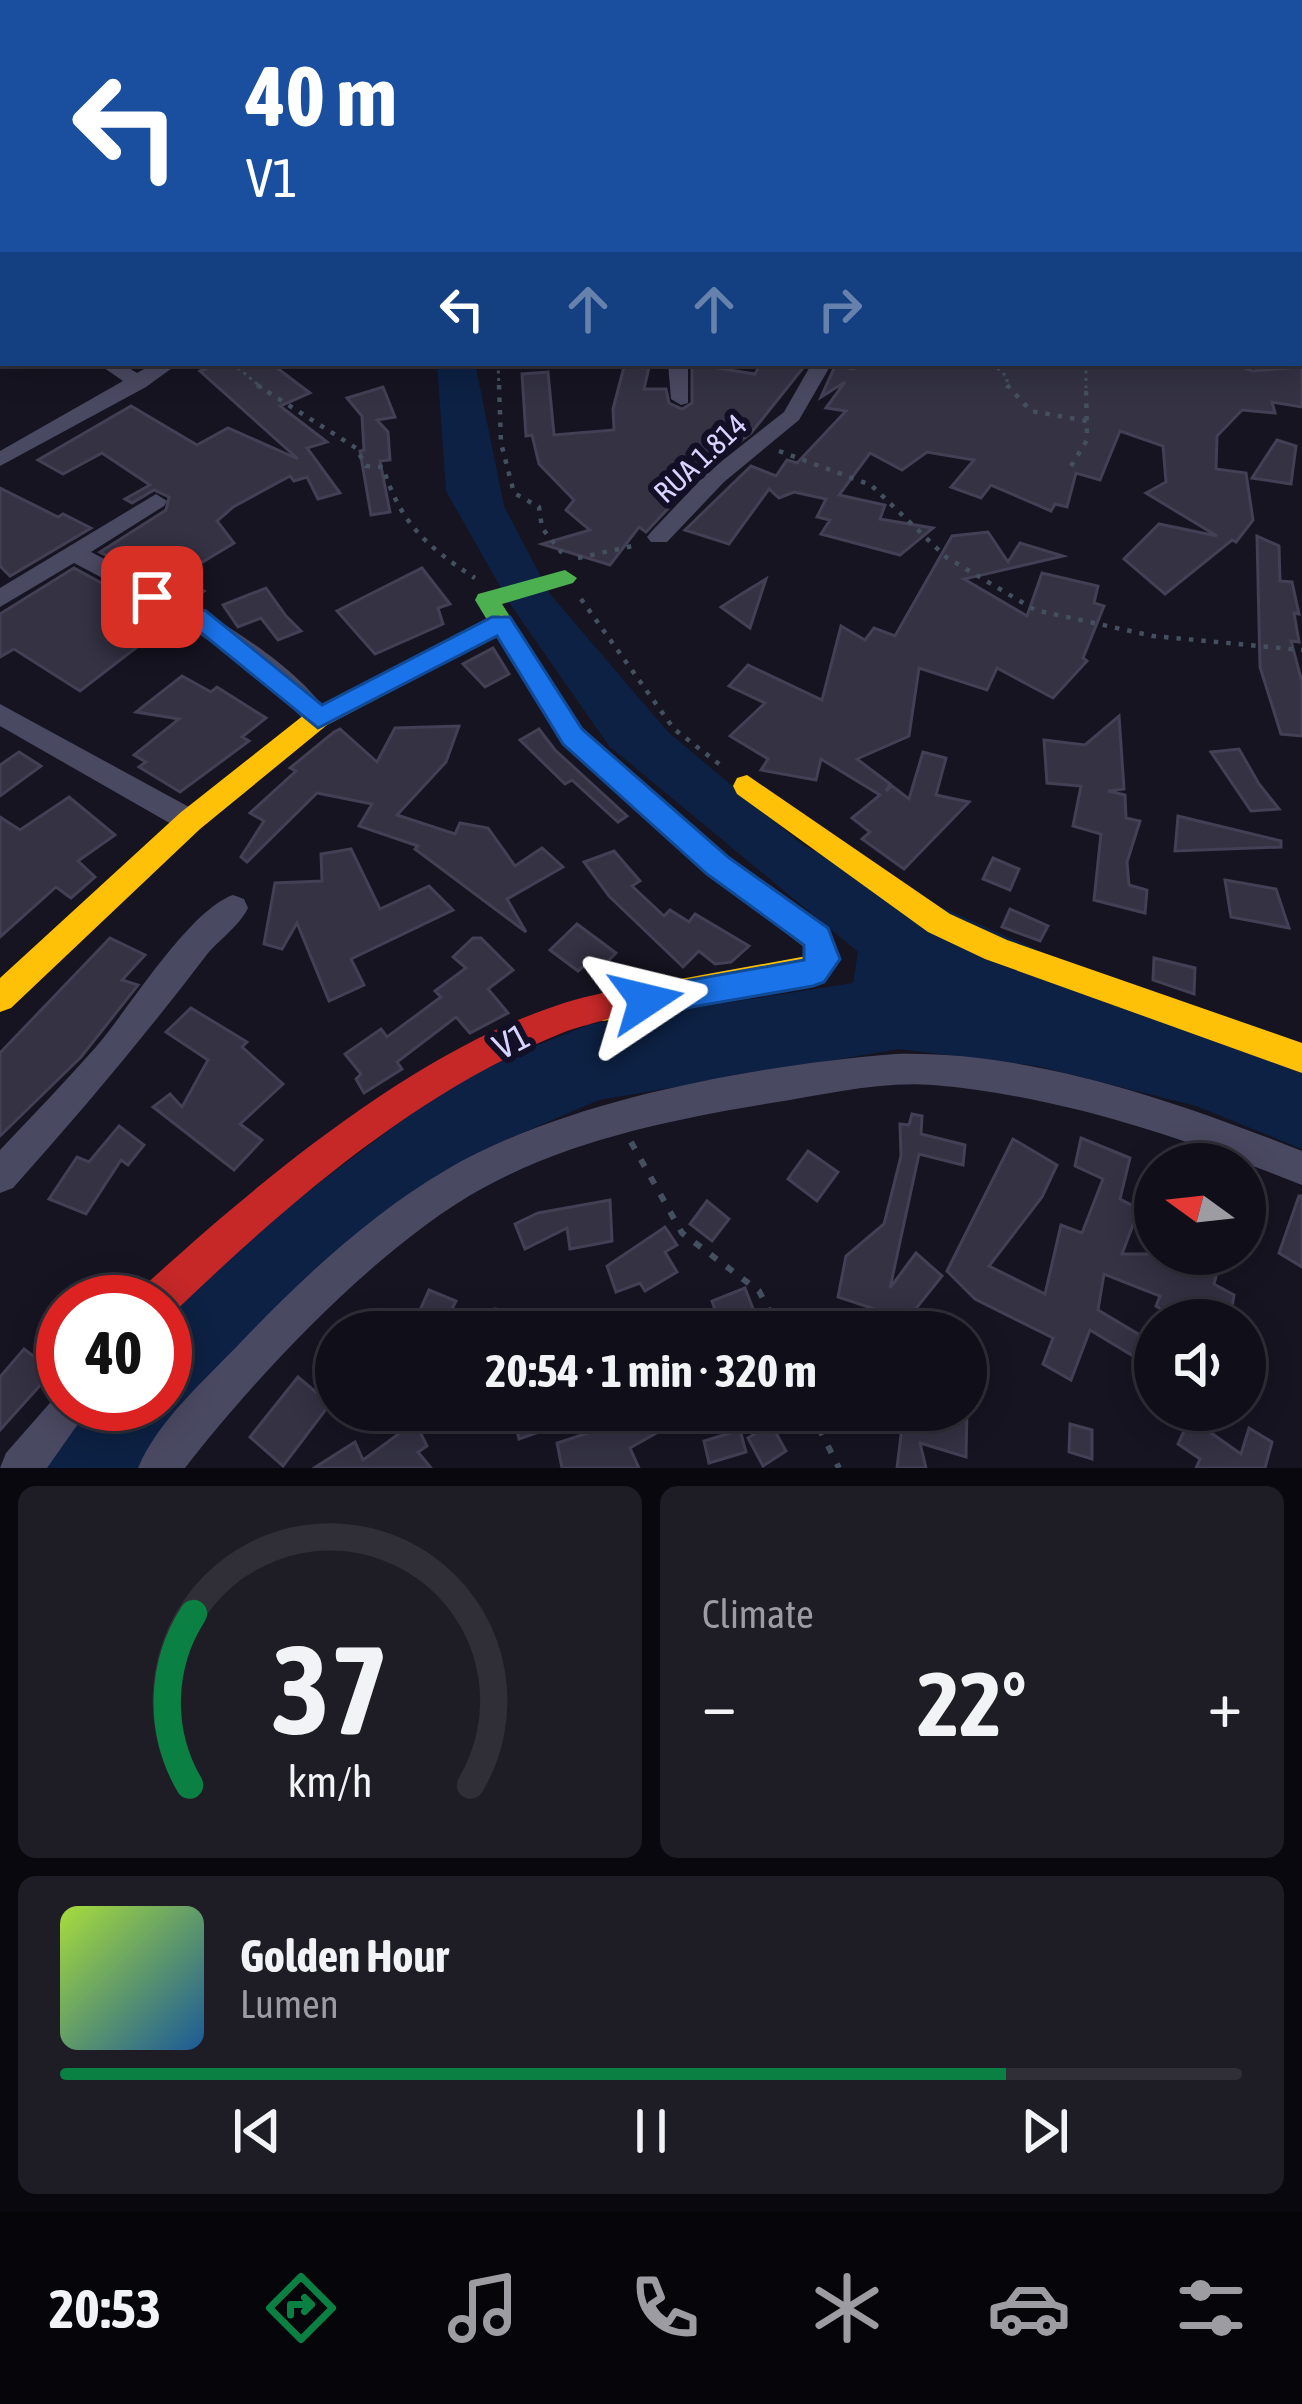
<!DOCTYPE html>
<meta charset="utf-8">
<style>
:root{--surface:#100f19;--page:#1e1d26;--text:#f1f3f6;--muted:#9c9ca2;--line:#302f38;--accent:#0b8043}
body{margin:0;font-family:"Asap Condensed",sans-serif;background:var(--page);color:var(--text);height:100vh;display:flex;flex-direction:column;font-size:45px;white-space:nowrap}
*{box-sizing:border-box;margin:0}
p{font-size:39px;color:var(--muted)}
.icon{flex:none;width:66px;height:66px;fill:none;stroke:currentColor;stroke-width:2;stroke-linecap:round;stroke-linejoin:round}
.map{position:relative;height:1468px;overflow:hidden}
.panel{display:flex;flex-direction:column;gap:18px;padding:18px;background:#09080e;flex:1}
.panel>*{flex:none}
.hud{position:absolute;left:0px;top:0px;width:1302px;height:366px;box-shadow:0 6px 30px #0003,0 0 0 3px var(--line);background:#1a4fa0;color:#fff;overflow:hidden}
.needle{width:78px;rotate:285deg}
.fabs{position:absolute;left:1134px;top:1143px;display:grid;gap:24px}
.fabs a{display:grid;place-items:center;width:132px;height:132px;border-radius:50%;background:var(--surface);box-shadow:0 6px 30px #0003,0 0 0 3px var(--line);font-size:60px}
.speed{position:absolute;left:36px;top:1275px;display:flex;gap:24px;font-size:60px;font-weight:700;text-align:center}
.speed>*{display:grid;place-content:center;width:156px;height:156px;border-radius:50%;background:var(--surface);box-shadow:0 6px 30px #0003,0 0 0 3px var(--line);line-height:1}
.speed .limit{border:18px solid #d22;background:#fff;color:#111}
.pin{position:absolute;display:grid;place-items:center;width:102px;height:102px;color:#fff;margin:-51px;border-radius:24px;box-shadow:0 6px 18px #0006}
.me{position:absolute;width:132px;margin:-66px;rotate:80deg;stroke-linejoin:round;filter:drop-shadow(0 0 9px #0008)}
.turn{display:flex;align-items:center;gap:42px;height:252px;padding:0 48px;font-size:54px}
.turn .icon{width:156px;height:156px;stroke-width:2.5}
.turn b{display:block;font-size:84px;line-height:102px}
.lanes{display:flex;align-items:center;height:114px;padding:0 48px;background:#0003;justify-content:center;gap:60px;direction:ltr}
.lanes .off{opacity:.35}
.big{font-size:90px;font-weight:700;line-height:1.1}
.panel .card{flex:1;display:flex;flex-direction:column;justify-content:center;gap:18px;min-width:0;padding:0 42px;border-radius:18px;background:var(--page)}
.panel .dial{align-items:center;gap:0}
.dial svg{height:312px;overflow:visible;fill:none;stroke:var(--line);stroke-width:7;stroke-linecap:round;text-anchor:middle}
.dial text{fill:var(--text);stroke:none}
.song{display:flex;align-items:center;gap:36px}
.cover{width:144px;height:144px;border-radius:18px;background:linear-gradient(135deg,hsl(80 70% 55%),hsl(210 70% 35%))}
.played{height:12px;border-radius:6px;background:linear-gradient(90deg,var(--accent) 80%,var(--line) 80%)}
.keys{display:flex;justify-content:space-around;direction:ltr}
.heat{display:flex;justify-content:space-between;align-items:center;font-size:66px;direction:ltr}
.panel .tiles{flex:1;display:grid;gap:18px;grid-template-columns:1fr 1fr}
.card:last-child{grid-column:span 2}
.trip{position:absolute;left:315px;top:1311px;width:672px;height:120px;border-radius:60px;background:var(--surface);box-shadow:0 6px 30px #0003,0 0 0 3px var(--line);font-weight:700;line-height:120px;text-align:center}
.dock{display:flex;height:192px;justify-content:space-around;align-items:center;background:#06060a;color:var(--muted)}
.dock .icon{width:84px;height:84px}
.dock .current{color:var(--accent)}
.dock b{font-size:54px;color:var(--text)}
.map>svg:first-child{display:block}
.water{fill:#0d2144}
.building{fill:#343243;stroke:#433f54;stroke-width:3}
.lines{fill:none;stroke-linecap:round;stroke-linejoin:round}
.path-far2{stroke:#44505f;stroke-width:3;stroke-dasharray:3 4.5;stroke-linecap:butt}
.path-far1{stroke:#44505f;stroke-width:4.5;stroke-dasharray:4.5 8;stroke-linecap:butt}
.path{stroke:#44505f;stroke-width:6;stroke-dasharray:8 12;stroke-linecap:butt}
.street{fill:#4a4962;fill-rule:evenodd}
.fast{fill:#4caf50;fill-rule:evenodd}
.slow{fill:#ffc107;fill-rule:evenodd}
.jam{fill:#c62828;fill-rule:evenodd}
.route{fill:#1a73e8;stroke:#114b97;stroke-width:3}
.labels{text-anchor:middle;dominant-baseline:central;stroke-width:12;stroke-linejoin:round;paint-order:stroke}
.far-street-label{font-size:30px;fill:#d9d4ff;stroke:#130f26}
.street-label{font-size:36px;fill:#d9d4ff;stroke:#130f26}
</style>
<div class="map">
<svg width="1302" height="1468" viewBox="0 0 1302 1468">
<rect width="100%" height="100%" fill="#161421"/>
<!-- water -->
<polygon class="water" points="437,363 475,363 504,506 550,594 668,732 804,846 1302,1068 1302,1149 1196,1106 1037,1066 899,1049 599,1100 489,1147 316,1273 144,1468 39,1468 94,1404 165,1404 165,1320 213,1263 462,1075 591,1024 853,983 858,952 609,746 510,604 446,491"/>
<!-- building -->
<g class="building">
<polygon points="222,363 273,365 310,393 280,406 327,442 307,448 340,493 318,499 307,477 294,481 290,476 233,507 217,521 234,543 176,578 204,591 192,600 100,552 166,510 169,497 154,490 132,503 125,499 150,485 102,453 63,474 38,460 131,406 197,445 228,428 298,459 200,371"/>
<polygon points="625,363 650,363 644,389 666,389 669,403 682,409 692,403 692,364 755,374 760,365 807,363 751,433 705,469 646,532 639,527 610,565 542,544 590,530 566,510 574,500 539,464 532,435 526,436 522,374 548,372 554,435 614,430 613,409"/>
<polygon points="859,363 1155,367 1231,363 1252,371 1302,367 1302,407 1272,402 1275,413 1242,410 1217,436 1216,469 1246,473 1253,520 1236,542 1232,540 1165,594 1124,559 1159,524 1217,536 1146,493 1166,482 1163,446 1120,431 1100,480 1076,473 1067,507 1055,504 1051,511 991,485 981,498 951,487 974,460 927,452 902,470 870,453 839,495 885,505 880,519 933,528 900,555 821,534 830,520 817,517 826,499 794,492 779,498 769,489 729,544 685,530 751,466 776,476 787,460 797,463 846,411 826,408 845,382 821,397 835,366 854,369"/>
<polygon points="383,387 395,417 377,420 388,432 390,460 380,461 390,512 371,515 360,451 364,450 362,416 347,398"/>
<polygon points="1277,440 1296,446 1291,484 1252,478"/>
<polygon points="0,488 58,517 63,514 91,528 10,576 0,566"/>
<polygon points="988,532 1008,562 1020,543 1063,556 964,579 1027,616 1042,573 1098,586 1094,603 1104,606 1083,658 1087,661 1053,698 997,668 987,690 919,668 909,736 857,759 890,784 886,791 892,786 909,799 923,752 946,758 936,795 969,802 904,869 862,839 870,832 852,818 880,795 821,759 816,780 761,770 768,759 730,736 765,703 729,686 748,665 822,700 841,626 865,640 874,628 895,636 952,536"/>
<polygon points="1257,536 1279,546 1280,581 1292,582 1299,614 1294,613 1299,642 1291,641 1302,682 1302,736 1281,734 1260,667"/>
<polygon points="74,568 164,617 142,633 150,637 80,691 14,649 0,657 0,614"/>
<polygon points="422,568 450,604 438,608 443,624 375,654 337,611"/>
<polygon points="766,579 750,628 721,607 743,593"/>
<polygon points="266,588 286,616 301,631 278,640 261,618 238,627 223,605"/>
<polygon points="493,648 509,674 485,687 463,664"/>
<polygon points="182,676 211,692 217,687 266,718 242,737 249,741 180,792 139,767 146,762 134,755 179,719 136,712"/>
<polygon points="1119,716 1124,789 1108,791 1125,795 1126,818 1140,821 1127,862 1129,885 1147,890 1145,913 1094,900 1101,834 1073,826 1081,786 1047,783 1044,740 1085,745"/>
<polygon points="459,726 446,762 397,815 455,834 460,823 488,828 515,866 542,848 563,867 507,899 526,932 415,849 418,846 359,826 372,804 317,793 247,862 241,857 264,821 250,813 296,771 290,768 334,732 340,729 377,762 395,728"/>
<polygon points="539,729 555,750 627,816 618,822 572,780 565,784 520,740"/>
<polygon points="1239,749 1259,784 1279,809 1251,811 1211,752"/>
<polygon points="19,752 41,766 0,796 0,765"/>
<polygon points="69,797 115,835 78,861 95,877 71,898 56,887 0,937 0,817 20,830"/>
<polygon points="1178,816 1281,841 1281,847 1175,851"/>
<polygon points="351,849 380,909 429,886 453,910 351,959 364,985 329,1001 297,923 282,949 264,944 275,883 322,881 321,854"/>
<polygon points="614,851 640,881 632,886 664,916 670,910 689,922 695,914 749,946 731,962 715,964 699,951 683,967 609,896 584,862"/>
<polygon points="993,858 1019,869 1010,890 983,879"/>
<polygon points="1225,880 1276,889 1289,928 1231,917"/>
<polygon points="1010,909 1048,926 1040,941 1002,927"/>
<polygon points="577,924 616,953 597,972 586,964 578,971 550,950"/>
<polygon points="110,938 145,955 122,980 138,985 81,1057 0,1136 0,1053"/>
<polygon points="473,938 481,938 513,970 488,989 508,1013 470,1033 456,1017 397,1062 402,1069 364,1093 356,1079 361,1074 345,1054 381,1029 387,1037 441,997 435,991 466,968 453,957"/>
<polygon points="1154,958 1195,968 1194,994 1153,980"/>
<polygon points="191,1008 247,1042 242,1047 283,1084 240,1124 262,1140 234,1170 153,1107 170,1094 182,1107 208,1060 166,1032"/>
<polygon points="912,1114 922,1116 921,1134 965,1145 963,1165 919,1154 890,1288 916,1253 942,1276 910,1316 944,1324 943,1332 876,1332 890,1314 838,1297 846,1256 884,1224 901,1156 900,1124 909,1125"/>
<polygon points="119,1126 144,1145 128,1165 121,1160 86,1214 49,1199 77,1157 89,1162"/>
<polygon points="1081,1138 1130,1158 1120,1199 1139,1209 1122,1254 1222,1254 1214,1284 1234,1295 1230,1320 1180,1320 1156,1306 1160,1296 1104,1274 1098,1310 1150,1341 1143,1362 1090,1330 1071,1380 1043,1364 1053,1338 975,1299 947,1271 1013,1139 1057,1165 1042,1197 989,1266 1045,1294 1061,1225 1082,1233 1103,1179 1075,1166"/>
<polygon points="808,1151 838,1172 817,1201 788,1179"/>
<polygon points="1299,1196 1302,1196 1302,1267 1279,1253"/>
<polygon points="610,1200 612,1241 570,1249 567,1228 525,1249 515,1224 538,1213"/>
<polygon points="707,1201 729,1219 712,1241 690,1224"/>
<polygon points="665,1227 677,1245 665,1252 677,1272 645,1291 640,1283 616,1292 607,1266"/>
<polygon points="745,1288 762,1332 723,1332 712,1301"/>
<polygon points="429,1290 456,1301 443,1327 417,1317"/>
<polygon points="495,1309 566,1321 565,1332 496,1332"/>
<polygon points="24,1349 53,1371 0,1430 0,1377"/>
<polygon points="298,1377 330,1404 283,1466 250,1437"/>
<polygon points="512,1410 592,1410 593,1413 519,1439"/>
<polygon points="609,1410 657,1410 665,1428 630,1448 639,1468 562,1468 557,1443 616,1424"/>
<polygon points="904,1410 967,1410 966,1457 920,1443 926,1468 897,1468"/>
<polygon points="1190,1418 1241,1454 1249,1428 1272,1442 1265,1468 1196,1468 1200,1459 1178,1444"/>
<polygon points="415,1422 427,1446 418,1452 431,1468 314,1468 355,1442 363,1460"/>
<polygon points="771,1424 786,1451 763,1466 748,1438"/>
<polygon points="1070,1424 1092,1430 1092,1459 1069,1452"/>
<polygon points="740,1430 746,1452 709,1463 704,1441"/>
</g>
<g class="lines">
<!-- path-far2 -->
<g class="path-far2">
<polyline points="232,363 262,388"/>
<polyline points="498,363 499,388"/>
<polyline points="992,363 1007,377 1007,388"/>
<polyline points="1086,363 1086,388"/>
</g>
<!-- path-far1 -->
<g class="path-far1">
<path d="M 257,385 L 356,448 L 366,466 L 383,467 C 400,523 427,547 475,578"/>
<polyline points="499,385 501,443 514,493 539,507 542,528 562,553"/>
<polyline points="1007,385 1031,411 1087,421"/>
<polyline points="779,451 871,485 946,557 1035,610 1153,636 1302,650"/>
<polyline points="1071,466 1087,440 1086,385"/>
<polyline points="578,558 637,545"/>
<polyline points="581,599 674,729 723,767"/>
</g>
<!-- path -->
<g class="path">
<polyline points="631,1142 682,1233 759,1291 780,1332"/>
<polyline points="810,1410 839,1468"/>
</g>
<!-- street -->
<g class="street">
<rect x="275" y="0" width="12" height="3"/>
<rect x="625" y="0" width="12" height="3"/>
<polygon points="708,0 720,0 721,3 709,3"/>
<polygon points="789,0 801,0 802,3 790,3"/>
<polygon points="874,0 886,0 887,3 875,3"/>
<polygon points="961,0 973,0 975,3 963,3"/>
<polygon points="1037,0 1049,0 1051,3 1039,3"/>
<polygon points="3,10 3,18 0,19 0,11"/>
<rect x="0" y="65" width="3" height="8"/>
<polygon points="3,85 3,95 0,96 0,86"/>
<rect x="0" y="280" width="3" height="12"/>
<polygon points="3,335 3,348 0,349 0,336"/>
<polygon points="97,363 121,363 137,373 155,363 179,363 146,387 0,466 0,451 123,381"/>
<polygon points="668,363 688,363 688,403 681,405 671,399"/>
<polygon points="812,363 832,363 799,420 724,482 667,542 651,542 647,537 651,532 708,472 784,412"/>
<path d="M 156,494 L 167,501 L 164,506 L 91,552 C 163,589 288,649 331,718 L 327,725 L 309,725 C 242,653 160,608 74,563 L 0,607 L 0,588 Z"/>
<polygon points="0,704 200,813 204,821 200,829 180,829 0,726"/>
<path d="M 233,895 L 244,899 L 248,908 C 239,927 218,940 205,957 C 144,1037 80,1113 13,1188 L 0,1193 L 0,1150 C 32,1116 65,1082 96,1047 C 129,1009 188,911 233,895 Z"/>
<path d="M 896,1054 C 1034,1051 1175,1101 1302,1151 L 1302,1185 C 1183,1138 1062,1096 933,1085 C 879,1081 824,1095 771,1103 C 673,1119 570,1140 483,1188 C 379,1245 258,1374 185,1468 L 138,1468 C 158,1420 207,1378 242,1341 C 302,1278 371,1214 446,1170 C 566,1099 758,1065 896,1054 Z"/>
<polygon points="63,1388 63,1404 92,1404 47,1468 0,1468 6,1453"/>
</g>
<!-- fast -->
<polygon class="fast" points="565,570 577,578 573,583 502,604 582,730 697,832 702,840 697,848 677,848 562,744 475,600 478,594"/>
<!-- slow -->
<g class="slow">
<polygon points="501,615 510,617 513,623 510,629 327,725 200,829 11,1008 0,1012 0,978 180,813 309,711"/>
<polygon points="747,775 950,914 1007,940 1302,1043 1302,1073 985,959 928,932 737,794 733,786 737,778"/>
<path d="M 687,829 L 827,929 L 840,959 C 833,972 827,981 813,986 L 603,1021 L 592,1017 L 587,1007 L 592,997 L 603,993 L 807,956 L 803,946 L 677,848 L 672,840 L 677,832 Z"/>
</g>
<!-- jam -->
<path class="jam" d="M 603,993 L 614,997 L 619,1007 L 614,1017 C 597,1023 579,1026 562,1033 C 412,1094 285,1206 170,1316 L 165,1317 L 165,1302 L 137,1302 L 142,1288 C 261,1179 442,1026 603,993 Z"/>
</g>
<!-- route -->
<polygon class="route" points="152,589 206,611 322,705 492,617 510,617 582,729 728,857 828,928 840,959 824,982 813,986 646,1015 634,1010 629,1000 634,990 804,960 804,945 707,874 563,744 497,636 318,728 188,622 143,603 140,597"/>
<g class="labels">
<!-- far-street labels -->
<g class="far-street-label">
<text transform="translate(700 458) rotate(-43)">RUA 1.814</text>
</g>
<!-- street labels -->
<g class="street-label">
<text transform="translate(511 1041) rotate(-28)">V1</text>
</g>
</g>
</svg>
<div class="fabs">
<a><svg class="needle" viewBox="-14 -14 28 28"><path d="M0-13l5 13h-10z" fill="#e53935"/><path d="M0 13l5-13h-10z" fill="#9c9ca2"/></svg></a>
<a><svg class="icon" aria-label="sound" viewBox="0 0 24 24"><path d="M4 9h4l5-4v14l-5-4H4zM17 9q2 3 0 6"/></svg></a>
</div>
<div class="speed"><div class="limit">40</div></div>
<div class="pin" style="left:152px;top:597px;background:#d93025"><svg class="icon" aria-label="arrive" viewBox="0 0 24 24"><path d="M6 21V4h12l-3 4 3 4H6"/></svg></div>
<svg class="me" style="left:646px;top:1000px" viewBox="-20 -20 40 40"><path d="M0-17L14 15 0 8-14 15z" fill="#1a73e8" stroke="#fff" stroke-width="4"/></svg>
<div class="trip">20:54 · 1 min · 320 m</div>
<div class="hud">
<div class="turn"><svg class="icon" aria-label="left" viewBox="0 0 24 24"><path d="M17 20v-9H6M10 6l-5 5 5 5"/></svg><div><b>40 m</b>V1</div></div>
<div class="lanes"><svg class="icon" aria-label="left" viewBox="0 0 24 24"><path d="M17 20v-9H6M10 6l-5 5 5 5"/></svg><svg class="icon off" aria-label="ahead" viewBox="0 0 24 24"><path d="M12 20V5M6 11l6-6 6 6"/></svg><svg class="icon off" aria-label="ahead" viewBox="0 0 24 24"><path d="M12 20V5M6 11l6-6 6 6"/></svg><svg class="icon off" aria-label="right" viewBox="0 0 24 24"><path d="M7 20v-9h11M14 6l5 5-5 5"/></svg></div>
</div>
</div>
<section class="panel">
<div class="tiles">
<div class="card dial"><svg viewBox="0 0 100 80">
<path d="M14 69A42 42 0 1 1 86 69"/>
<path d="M14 69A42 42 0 0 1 15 25" stroke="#0b8043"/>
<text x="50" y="56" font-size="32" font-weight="700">37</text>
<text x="50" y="72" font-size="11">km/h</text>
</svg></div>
<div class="card"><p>Climate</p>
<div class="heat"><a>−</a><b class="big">22°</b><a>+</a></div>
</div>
<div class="card">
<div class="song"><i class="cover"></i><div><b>Golden Hour</b><p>Lumen</p></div></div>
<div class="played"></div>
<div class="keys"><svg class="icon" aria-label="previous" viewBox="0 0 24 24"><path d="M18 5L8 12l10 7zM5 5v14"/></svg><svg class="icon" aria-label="pause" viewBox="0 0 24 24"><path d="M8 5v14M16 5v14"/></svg><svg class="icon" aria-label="next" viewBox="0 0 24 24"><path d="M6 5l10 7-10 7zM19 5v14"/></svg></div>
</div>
</div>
</section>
<nav class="dock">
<b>20:53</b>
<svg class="icon current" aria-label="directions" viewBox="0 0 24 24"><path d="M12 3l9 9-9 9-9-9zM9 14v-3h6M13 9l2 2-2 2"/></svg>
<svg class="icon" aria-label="music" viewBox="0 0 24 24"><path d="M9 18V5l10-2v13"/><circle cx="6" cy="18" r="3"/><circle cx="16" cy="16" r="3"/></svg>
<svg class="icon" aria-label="phone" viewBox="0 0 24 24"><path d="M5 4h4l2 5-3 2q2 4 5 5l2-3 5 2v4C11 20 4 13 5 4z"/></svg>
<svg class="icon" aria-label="climate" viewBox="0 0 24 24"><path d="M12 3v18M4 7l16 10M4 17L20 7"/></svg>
<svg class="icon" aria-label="car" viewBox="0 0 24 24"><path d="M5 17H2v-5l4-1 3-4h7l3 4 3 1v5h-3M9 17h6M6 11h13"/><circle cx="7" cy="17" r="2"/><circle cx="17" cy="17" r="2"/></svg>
<svg class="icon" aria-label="filters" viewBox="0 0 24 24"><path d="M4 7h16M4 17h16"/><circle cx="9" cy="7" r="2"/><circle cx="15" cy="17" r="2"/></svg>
</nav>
